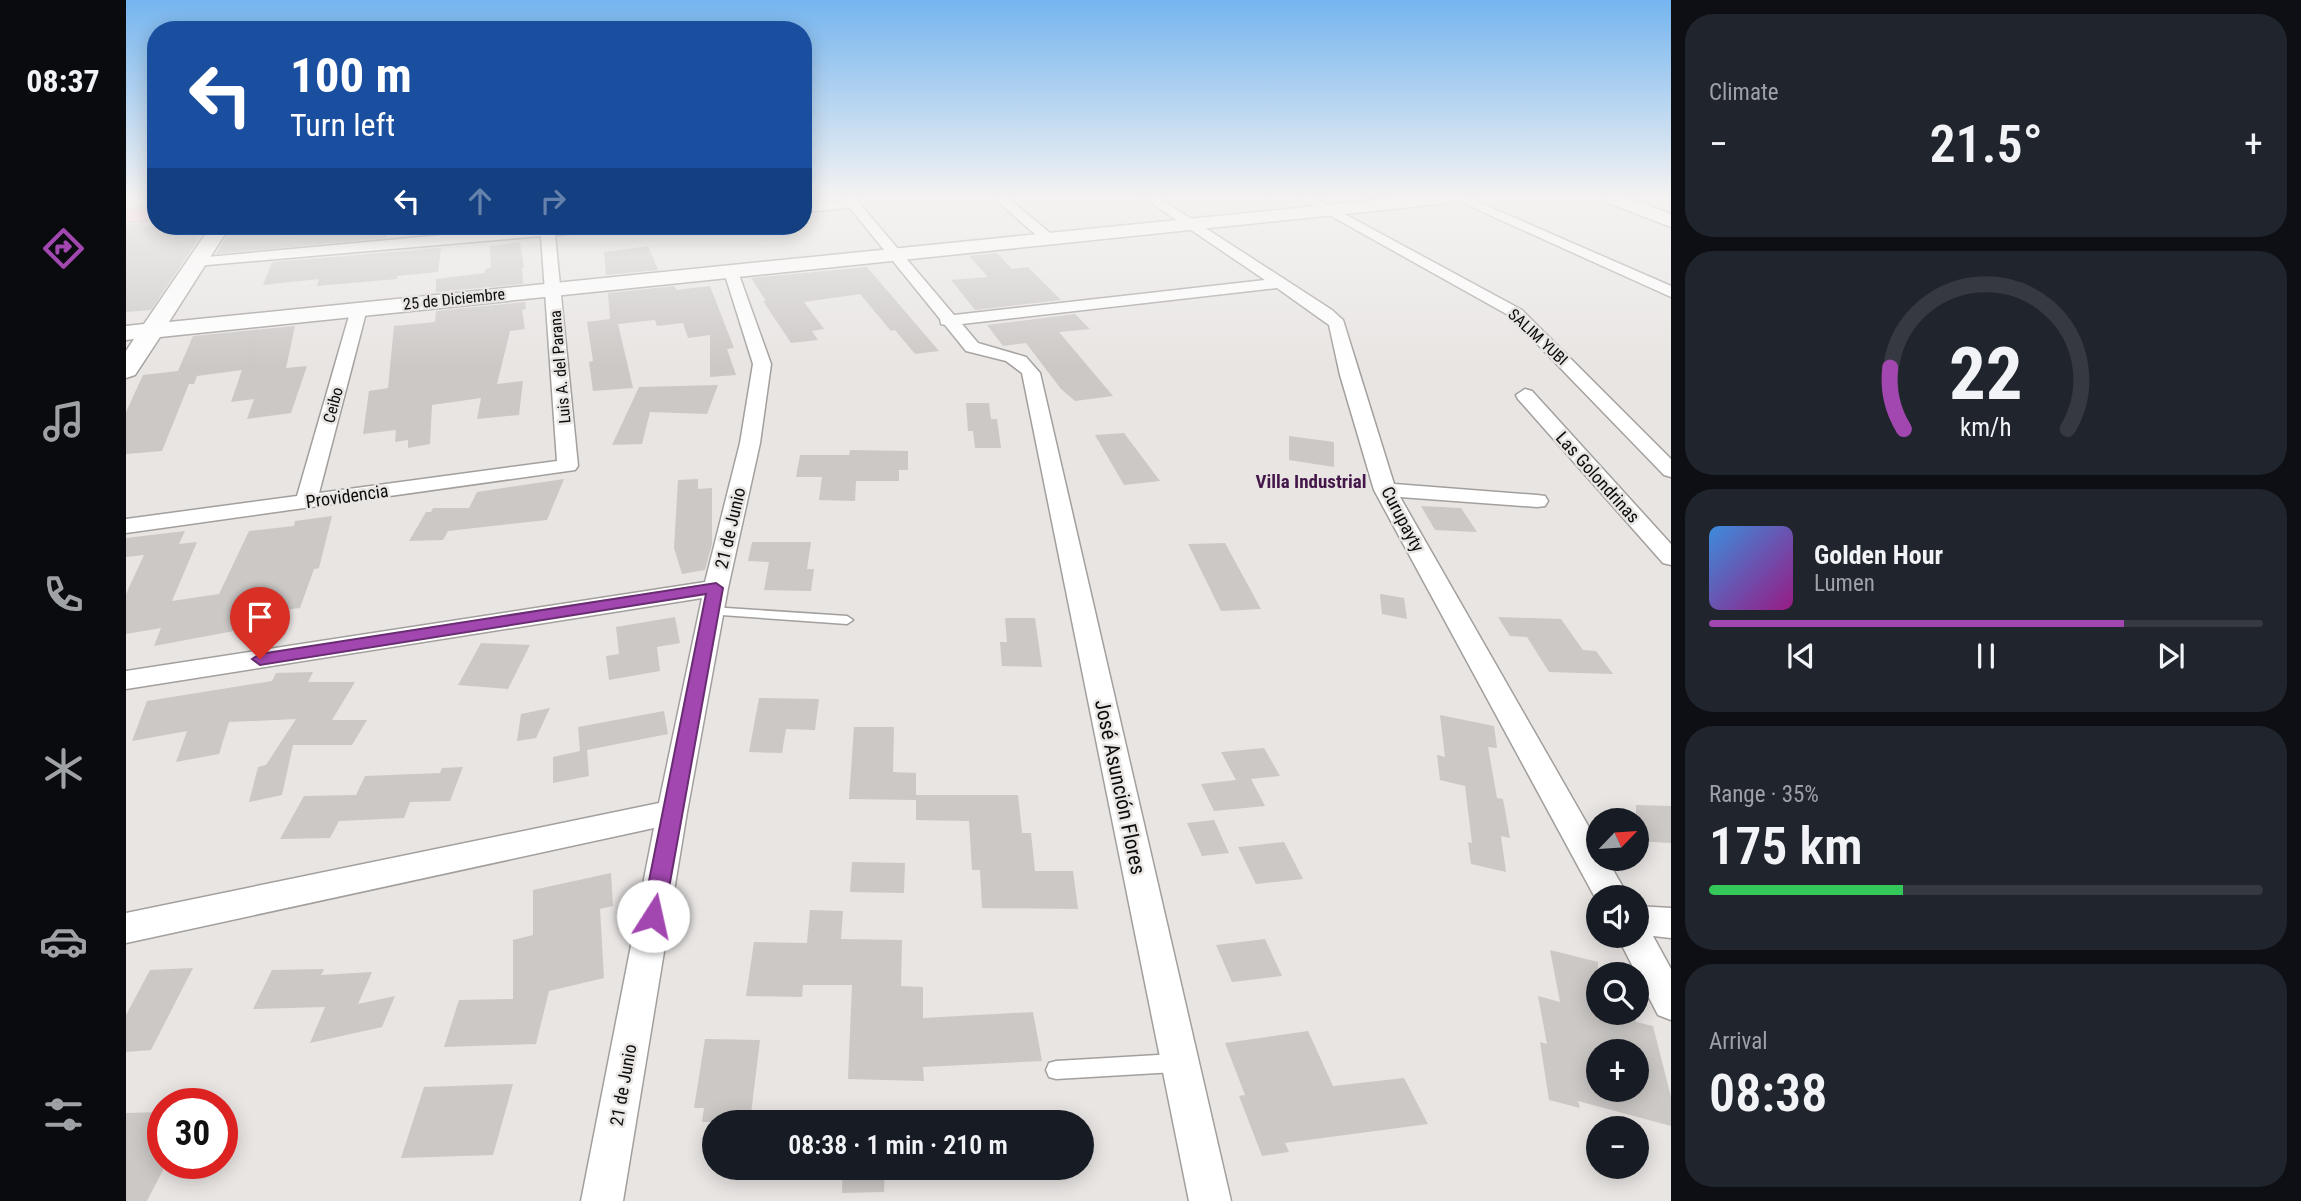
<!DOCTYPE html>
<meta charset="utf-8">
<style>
:root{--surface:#171b24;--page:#20242c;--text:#f1f3f6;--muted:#9ea1a6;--line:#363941;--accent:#a246b0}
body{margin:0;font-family:"Roboto Condensed",sans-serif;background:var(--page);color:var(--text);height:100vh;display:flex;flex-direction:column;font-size:26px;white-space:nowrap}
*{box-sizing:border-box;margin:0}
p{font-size:23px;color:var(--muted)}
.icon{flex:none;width:38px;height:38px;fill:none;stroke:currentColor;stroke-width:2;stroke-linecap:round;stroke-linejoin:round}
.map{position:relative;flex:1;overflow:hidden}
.side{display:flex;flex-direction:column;gap:14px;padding:14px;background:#0d0f14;width:630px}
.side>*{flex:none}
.hud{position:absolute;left:21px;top:21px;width:665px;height:214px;border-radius:28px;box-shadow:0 4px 18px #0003;background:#1a4fa0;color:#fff;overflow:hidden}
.needle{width:46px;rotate:65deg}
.buttons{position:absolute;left:1460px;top:808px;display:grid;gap:14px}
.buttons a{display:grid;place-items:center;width:63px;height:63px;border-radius:50%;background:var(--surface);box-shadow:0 4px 18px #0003;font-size:35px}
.speed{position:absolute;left:21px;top:1088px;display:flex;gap:14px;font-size:35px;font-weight:700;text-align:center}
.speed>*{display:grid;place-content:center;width:91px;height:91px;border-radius:50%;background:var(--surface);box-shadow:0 4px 18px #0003;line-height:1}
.speed .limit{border:10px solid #d22;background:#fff;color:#111}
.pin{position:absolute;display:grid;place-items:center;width:60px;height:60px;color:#fff;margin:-72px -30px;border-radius:50% 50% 50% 0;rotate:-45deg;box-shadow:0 0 7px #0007}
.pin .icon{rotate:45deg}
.me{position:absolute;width:77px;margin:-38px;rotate:10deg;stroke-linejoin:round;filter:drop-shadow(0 0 5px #0008)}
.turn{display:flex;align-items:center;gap:24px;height:147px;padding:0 28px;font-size:32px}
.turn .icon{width:91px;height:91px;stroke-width:2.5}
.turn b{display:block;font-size:49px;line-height:60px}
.lanes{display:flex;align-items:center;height:66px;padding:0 28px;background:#0003;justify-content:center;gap:35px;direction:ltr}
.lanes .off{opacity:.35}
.big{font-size:52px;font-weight:600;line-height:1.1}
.side .card{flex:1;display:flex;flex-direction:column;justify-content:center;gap:10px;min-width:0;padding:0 24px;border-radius:28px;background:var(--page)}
.side .dial{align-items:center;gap:0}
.dial svg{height:182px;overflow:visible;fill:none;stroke:var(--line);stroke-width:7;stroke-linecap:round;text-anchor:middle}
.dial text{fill:var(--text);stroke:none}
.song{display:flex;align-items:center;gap:21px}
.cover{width:84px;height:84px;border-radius:10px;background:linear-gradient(135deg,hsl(210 70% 55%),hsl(310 70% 35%))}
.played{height:7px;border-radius:4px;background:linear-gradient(90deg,var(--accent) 75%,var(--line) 75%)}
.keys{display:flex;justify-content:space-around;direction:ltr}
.heat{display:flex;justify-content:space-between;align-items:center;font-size:38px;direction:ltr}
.charge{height:10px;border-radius:5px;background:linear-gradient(90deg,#34c759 35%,var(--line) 0)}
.trip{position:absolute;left:576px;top:1110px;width:392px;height:70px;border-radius:35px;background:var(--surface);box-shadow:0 4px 18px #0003;font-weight:600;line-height:70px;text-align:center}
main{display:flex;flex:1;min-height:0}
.tabs{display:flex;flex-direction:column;width:126px;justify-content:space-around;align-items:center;background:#090b0e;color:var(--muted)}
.tabs .icon{width:49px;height:49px}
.tabs .active{color:var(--accent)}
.tabs b{font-size:32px;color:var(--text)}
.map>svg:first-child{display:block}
.building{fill:#cbc8c6;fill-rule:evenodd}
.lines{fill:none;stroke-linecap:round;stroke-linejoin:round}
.lane-casing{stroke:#a29f9d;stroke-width:3}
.street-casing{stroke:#a29f9d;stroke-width:3}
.secondary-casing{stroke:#a29f9d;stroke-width:3}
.primary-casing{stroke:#c0c0c0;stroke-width:3}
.lane{fill:#fff;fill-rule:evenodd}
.street{fill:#fff;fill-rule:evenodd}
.secondary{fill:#fff;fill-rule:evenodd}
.primary{fill:#fec2c3;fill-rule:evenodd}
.route{fill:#a246b0;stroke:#692e72;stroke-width:2}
.labels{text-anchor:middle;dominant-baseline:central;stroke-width:5;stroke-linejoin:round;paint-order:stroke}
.far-street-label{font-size:16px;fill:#0c0b0b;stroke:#e8e5e3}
.street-label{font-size:18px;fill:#0c0b0b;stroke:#e8e5e3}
.neighbourhood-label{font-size:19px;font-weight:bold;fill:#44174a;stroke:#e8e5e3}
.near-street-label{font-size:21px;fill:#0c0b0b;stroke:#e8e5e3}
</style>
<main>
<nav class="tabs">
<b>08:37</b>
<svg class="icon active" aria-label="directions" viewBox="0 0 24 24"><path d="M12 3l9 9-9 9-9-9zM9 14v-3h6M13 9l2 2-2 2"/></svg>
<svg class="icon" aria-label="music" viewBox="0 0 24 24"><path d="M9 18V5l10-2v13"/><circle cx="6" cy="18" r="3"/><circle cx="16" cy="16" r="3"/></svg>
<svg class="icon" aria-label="phone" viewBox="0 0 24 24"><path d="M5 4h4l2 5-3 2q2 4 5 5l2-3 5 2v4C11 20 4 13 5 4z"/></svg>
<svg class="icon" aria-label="climate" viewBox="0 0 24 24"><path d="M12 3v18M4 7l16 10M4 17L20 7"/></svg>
<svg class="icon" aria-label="car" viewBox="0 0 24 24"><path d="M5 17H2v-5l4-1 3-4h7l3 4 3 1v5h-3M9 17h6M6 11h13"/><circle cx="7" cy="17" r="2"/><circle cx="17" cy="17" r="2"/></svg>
<svg class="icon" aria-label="filters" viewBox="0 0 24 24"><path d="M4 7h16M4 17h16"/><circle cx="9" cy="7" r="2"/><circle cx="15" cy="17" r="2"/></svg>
</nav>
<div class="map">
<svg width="1545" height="1201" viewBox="0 0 1545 1201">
<rect width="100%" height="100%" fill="#e8e5e3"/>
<!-- building -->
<g class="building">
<polygon points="17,223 15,226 76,226 71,234 76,234 25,310 0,312 0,225"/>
<polygon points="216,226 262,226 260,238 90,254 103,232 165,227 160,236 215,230"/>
<polygon points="394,242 398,268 396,268 397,284 310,292 310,279 359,273 359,269 365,268 364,246"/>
<polygon points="522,246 532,270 480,275 478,252"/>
<polygon points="315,248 312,272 271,276 271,279 191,286 193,279 137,285 146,262"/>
<polygon points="871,253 886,269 902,267 935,300 849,310 825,280 862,277 843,256"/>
<polygon points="741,267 813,351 789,354 769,330 765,331 734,294 678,302 698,329 686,331 692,340 665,343 637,301 640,301 625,278"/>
<polygon points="549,286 550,290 584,286 608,348 601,349 610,375 584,377 584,335 562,338 557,323 531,326 529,320 492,324 507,388 467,391 463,362 467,361 461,322 484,319 482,293"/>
<polygon points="399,302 400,309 396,310 399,329 384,331 371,384 397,381 393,415 351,419 355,398 306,405 304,444 282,448 282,440 269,442 270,430 237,434 243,391 262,388 268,326 309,322 310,311"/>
<polygon points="949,314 964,329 933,332 987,396 949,401 935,389 900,343 877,346 861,325"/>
<polygon points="169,326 160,368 181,366 165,413 121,419 128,399 105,402 116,370 71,376 68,384 63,384 36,451 0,454 0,412 17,375 52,371 67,336"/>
<polygon points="592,385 581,414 524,412 516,444 486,445 513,387"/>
<polygon points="840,403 863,403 865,419 871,419 875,448 849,448 847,431 842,431"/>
<polygon points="998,433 1034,481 998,485 969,435"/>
<polygon points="1163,436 1208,442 1208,467 1163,460"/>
<polygon points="724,450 782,451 782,470 773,470 773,481 730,481 729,501 693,500 696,477 670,477 674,455 723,455"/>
<polygon points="438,479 421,520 322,531 317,540 283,541 300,512 305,512 307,508 343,508 351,492"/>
<polygon points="572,479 572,489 586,488 586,544 579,570 556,574 548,548 552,480"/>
<polygon points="1295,506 1335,508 1351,532 1309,530"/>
<polygon points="206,516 193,568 188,569 174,608 133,613 129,627 28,646 35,628 0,634 0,594 18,555 0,557 0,538 59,531 53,544 71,542 46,601 93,594 123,531 168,526 169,521"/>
<polygon points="626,542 685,542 681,569 688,569 685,591 638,590 643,562 622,561"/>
<polygon points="1099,543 1135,609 1095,611 1062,544"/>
<polygon points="1254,594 1278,598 1281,619 1256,614"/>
<polygon points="549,617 554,643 531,647 534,671 483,680 480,656 493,654 490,627"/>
<polygon points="1372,617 1435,619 1457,650 1470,651 1487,674 1423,672 1401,637 1384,636"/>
<polygon points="879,618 909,618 916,667 876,666 874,642 881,642"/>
<polygon points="355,643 404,645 382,689 332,685"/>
<polygon points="187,672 182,682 229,682 206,720 241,720 226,745 167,745 156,795 123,802 132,767 140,765 170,719 103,722 93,754 50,762 61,731 6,741 21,701 146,681 150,673"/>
<polygon points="633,698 693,699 689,730 660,729 656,753 623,752"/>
<polygon points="424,708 410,738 391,741 395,714"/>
<polygon points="538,711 542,734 461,750 463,776 427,783 427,757 454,751 452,727"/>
<polygon points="1314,715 1368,726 1371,748 1362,747 1371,798 1377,799 1384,838 1375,836 1380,872 1345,864 1342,842 1346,843 1339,786 1314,780 1311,755 1319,757"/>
<polygon points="728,727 768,727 767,772 790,773 790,795 892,795 896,833 905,833 909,871 947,871 952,909 856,908 854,870 846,870 843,821 790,820 790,800 723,799"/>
<polygon points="1138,748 1154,776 1125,779 1139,806 1088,811 1075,784 1110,780 1095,752"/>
<polygon points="337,767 324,801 284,802 278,818 213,821 204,838 154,839 178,796 230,795 239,776 314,773 316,768"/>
<polygon points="1510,805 1545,806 1545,843 1510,841"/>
<polygon points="1088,820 1103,853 1076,856 1061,823"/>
<polygon points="1158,842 1177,879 1130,884 1112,847"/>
<polygon points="726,862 779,863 778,893 724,892"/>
<polygon points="485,873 487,906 474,909 478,978 423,991 410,1044 318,1047 333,1000 387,999 387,940 407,935 407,890"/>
<polygon points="684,910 717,911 715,939 776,940 775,986 797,987 797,1018 907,1012 916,1061 797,1067 798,1081 722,1079 726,985 677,985 676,997 620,996 628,942 681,943"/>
<polygon points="1139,939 1156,976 1106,982 1090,945"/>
<path d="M 1424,950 L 1472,962 L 1472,1013 L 1508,1013 L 1510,1022 L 1527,1026 L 1545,1097 L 1545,1126 L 1452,1101 L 1454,1108 L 1423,1100 L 1414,1042 L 1421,1044 L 1412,996 L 1434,1002 ZM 1472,1052 L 1510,1052 L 1510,1090 L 1472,1090 Z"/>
<polygon points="67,968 25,1050 0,1052 0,1015 24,970"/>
<polygon points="198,969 195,975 246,972 232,1004 269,996 256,1027 184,1043 199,1007 127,1009 146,970"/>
<polygon points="1182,1031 1207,1086 1278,1078 1302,1124 1159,1143 1163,1152 1136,1156 1113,1096 1119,1095 1099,1043"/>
<polygon points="579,1039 634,1040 624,1122 576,1122 578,1108 568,1108"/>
<polygon points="387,1084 367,1155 275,1158 298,1087"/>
<polygon points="37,1112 37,1170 21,1201 0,1201 0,1113"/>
<polygon points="717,1167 759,1167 758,1192 716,1193"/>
</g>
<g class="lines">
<!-- lane casing -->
<g class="lane-casing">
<g id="lane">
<polygon points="585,607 721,616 727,620 721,624 581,614 579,611"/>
<polygon points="1049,1054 1056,1057 1059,1063 1056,1069 1049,1072 930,1079 923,1077 920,1070 923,1063 930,1061"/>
</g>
</g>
<!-- street casing -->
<g class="street-casing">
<g id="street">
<polygon points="716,198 729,198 828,315 1139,280 1018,198 1033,198 1206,310 1217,320 1268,484 1411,495 1419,496 1422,501 1419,506 1411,507 1274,497 1472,843 1472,859 1481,859 1503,898 1472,898 1472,903 1248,490 1214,375 1203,325 1151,288 836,324 852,343 900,357 914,373 1105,1201 1063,1201 896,373 880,361 840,351 819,325 815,324 814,319 724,208 677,212 677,204 718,201"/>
<polygon points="868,198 882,198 929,237 929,243 919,243"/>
<polygon points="1173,198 1189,198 1396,310 1545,459 1545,477 1538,475 1384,316"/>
<polygon points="1326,198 1343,198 1545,286 1545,297"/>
<polygon points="414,226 489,226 482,230 429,235 452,466 449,470 0,533 0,519 171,496 225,309 233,304 241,309 193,493 431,461 415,236 70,266 63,262 70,258"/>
<polygon points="605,268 612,272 645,364 634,443 602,588 561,812 497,1201 455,1201 528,828 0,943 0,913 533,803 576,598 0,689 0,671 579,582 614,443 627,364 598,272"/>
<polygon points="1399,389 1406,391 1545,544 1545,565 1537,563 1392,399 1390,395"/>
<polygon points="1510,906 1545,908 1545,938 1527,936 1545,969 1545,1020 1532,1015 1491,936 1510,936"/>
</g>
</g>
<!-- secondary casing -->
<g class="secondary-casing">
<g id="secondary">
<polygon points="1269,198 1333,198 1324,203 34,337 9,375 0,378 0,351 8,339 0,340 0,326 18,324 85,226 104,226 43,322"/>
<polygon points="1477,198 1503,198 1545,214 1545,227 1480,202"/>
</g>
</g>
<!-- primary casing -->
<g class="primary-casing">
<polygon id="primary" points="30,207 30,219 0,222 0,210"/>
</g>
<!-- lane -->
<use href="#lane" class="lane"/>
<!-- street -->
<use href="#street" class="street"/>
<!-- secondary -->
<use href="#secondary" class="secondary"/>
<!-- primary -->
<use href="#primary" class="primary"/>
</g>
<!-- sky -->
<linearGradient id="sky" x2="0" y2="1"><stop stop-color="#75b5ef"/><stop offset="0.54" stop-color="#f5f3f2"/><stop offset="1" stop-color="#f5f3f2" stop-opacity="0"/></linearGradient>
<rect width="1545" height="366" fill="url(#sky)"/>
<!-- route -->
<polygon class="route" points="590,583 597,588 538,916 535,922 527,925 519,922 516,916 580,594 134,665 126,659 134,654"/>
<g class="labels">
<!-- far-street labels -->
<g class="far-street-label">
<text transform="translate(328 299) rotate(-6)">25 de Diciembre</text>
<text transform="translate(1412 337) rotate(43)">SALIM YUBI</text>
<text transform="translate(434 367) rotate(-95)">Luis A. del Parana</text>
<text transform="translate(207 405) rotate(-75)">Ceibo</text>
</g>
<!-- street labels -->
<g class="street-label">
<text transform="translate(1472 477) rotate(48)">Las Golondrinas</text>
<text transform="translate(221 496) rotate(-8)">Providencia</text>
<text transform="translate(1277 519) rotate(62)">Curupayty</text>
<text transform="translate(604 528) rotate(-77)">21 de Junio</text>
<text transform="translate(497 1085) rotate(-80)">21 de Junio</text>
</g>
<!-- neighbourhood labels -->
<g class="neighbourhood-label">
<text x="1185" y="481">Villa Industrial</text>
</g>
<!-- near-street labels -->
<g class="near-street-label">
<text transform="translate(994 787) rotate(78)">José Asunción Flores</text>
</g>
</g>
</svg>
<div class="buttons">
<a><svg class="needle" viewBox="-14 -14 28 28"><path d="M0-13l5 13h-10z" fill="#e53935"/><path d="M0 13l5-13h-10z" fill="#9ea1a6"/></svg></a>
<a><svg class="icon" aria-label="sound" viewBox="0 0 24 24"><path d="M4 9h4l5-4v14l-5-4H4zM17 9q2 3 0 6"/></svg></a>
<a><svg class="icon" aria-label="search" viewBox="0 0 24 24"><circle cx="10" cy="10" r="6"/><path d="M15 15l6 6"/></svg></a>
<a>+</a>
<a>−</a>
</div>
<div class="speed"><div class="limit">30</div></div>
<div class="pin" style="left:134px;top:659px;background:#d93025"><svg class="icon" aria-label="arrive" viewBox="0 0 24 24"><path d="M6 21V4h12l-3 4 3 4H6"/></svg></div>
<svg class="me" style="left:527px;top:916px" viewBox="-20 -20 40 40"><circle r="19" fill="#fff"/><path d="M0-13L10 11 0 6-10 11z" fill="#a246b0"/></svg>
<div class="trip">08:38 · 1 min · 210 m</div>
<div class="hud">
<div class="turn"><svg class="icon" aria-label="left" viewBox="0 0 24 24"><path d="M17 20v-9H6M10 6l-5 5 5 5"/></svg><div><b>100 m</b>Turn left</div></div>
<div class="lanes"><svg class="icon" aria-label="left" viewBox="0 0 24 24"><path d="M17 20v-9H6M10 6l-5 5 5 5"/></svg><svg class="icon off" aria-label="ahead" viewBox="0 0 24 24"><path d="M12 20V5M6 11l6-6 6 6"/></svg><svg class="icon off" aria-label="right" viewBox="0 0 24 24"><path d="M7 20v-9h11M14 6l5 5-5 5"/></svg></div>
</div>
</div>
<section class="side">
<div class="card"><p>Climate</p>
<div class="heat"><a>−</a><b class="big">21.5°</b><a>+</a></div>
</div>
<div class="card dial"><svg viewBox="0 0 100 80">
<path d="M14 69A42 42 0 1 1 86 69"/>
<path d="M14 69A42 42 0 0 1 8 42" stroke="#a246b0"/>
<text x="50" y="56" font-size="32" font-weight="700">22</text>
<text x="50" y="72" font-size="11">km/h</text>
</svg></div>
<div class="card">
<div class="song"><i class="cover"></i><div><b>Golden Hour</b><p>Lumen</p></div></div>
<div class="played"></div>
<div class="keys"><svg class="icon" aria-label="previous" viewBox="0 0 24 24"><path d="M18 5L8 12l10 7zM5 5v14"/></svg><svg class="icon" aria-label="pause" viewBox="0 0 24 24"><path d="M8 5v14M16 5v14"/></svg><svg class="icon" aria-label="next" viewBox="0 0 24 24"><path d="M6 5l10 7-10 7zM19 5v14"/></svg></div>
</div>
<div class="card"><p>Range · 35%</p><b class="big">175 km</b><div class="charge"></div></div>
<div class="card"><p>Arrival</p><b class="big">08:38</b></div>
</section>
</main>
